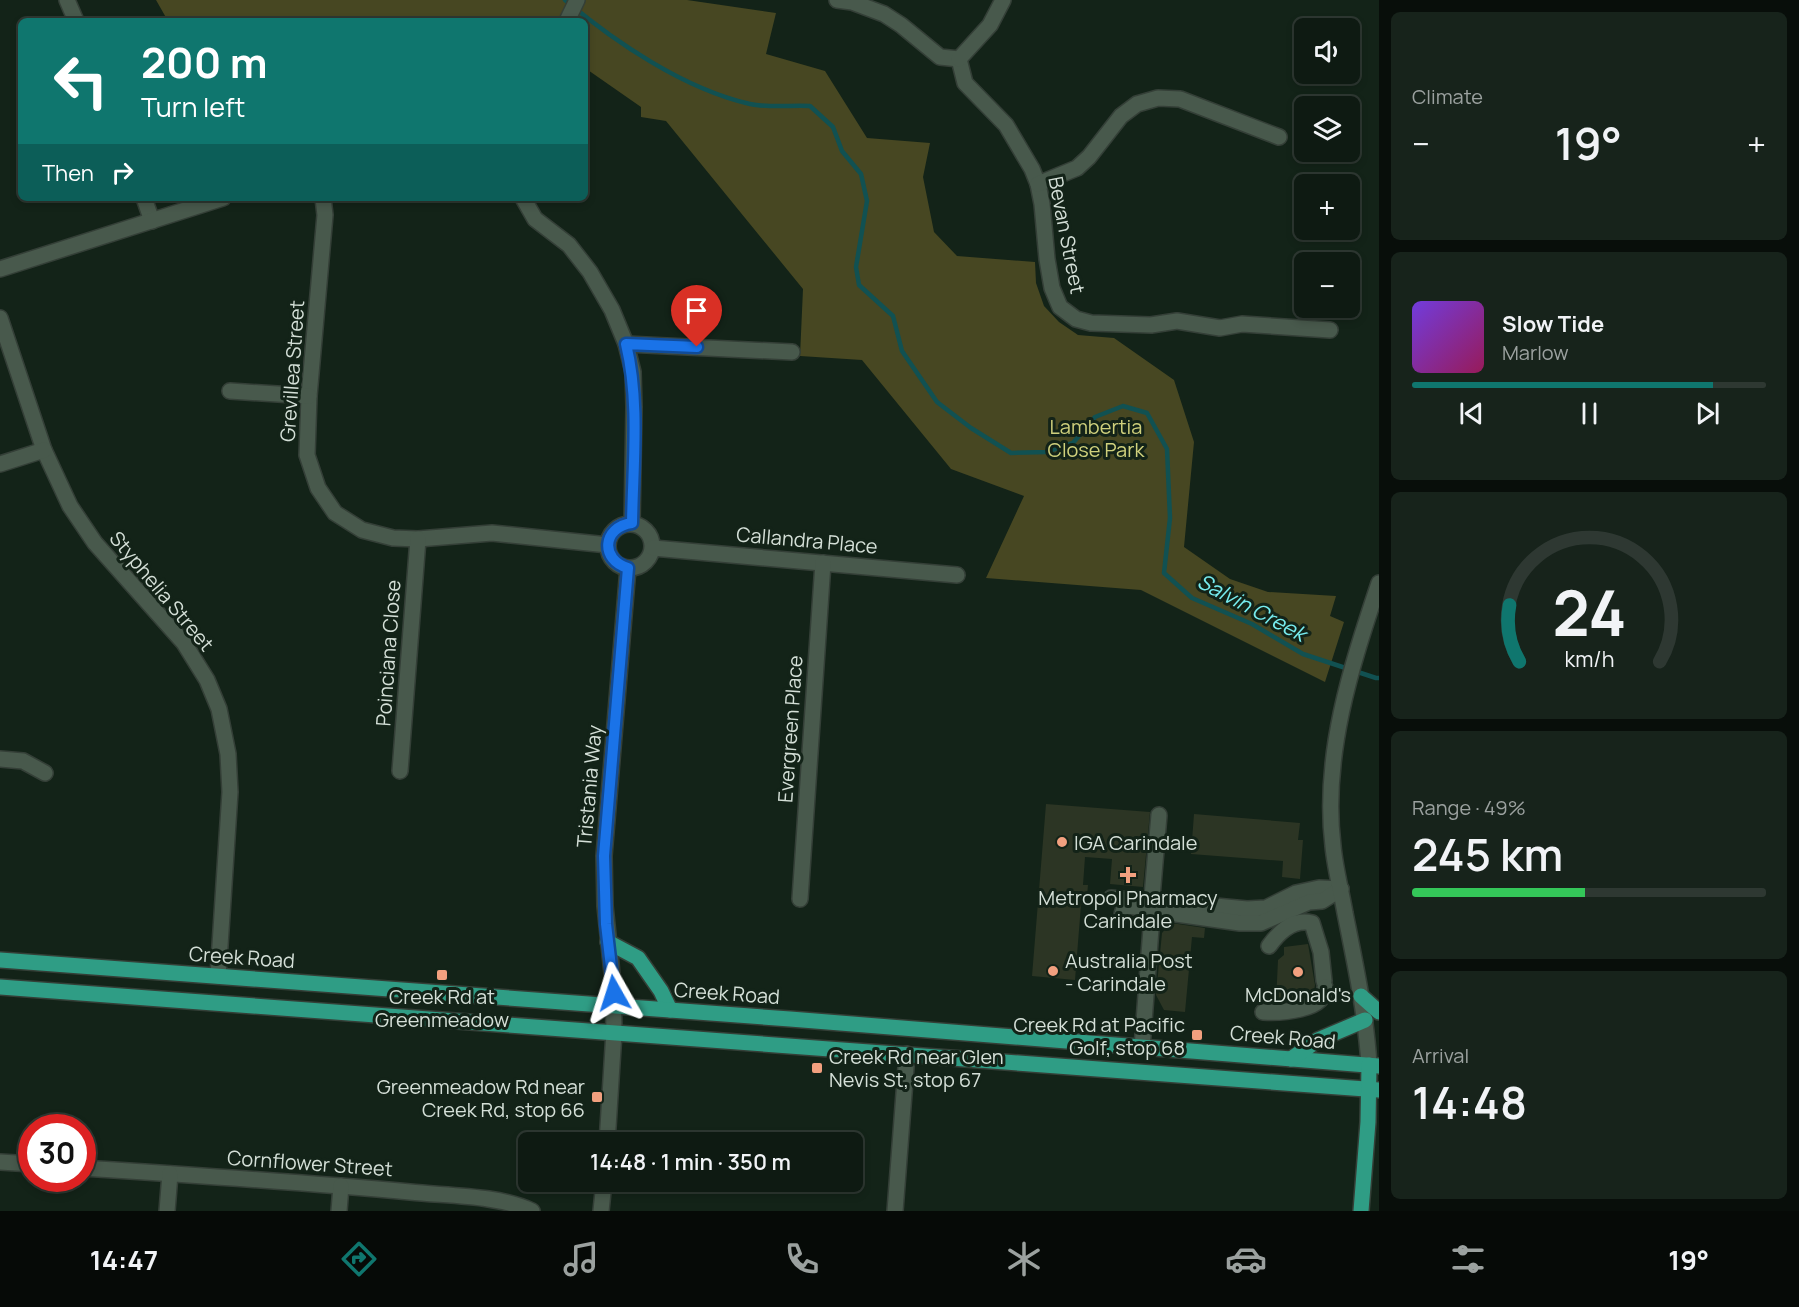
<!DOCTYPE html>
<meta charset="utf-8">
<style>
:root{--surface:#0e1a12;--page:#17231b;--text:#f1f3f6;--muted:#9ba19f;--line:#2e3832;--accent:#0f766e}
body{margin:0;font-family:Manrope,sans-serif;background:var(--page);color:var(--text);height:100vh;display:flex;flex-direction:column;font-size:22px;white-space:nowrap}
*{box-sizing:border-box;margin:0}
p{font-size:20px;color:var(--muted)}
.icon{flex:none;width:33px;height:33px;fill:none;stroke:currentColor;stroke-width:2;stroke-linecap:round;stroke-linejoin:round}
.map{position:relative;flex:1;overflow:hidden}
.drawer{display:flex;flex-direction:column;gap:12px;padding:12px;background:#080e0a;width:420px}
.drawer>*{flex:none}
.guide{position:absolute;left:18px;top:18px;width:570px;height:183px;border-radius:9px;box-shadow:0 3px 9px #0003,0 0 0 2px var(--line);background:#0f766e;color:#fff;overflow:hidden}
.buttons{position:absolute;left:1294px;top:18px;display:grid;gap:12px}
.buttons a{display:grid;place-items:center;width:66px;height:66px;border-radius:9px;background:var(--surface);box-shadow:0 3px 9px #0003,0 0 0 2px var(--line);font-size:30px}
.speed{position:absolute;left:18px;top:1114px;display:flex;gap:12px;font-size:30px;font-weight:700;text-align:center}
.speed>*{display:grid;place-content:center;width:78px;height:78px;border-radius:50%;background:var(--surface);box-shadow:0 3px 9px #0003,0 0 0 2px var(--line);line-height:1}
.speed .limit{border:9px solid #d22;background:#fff;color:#111}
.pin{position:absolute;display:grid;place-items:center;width:51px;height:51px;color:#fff;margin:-62px -26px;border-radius:50% 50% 50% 0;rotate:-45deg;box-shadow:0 0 6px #0007}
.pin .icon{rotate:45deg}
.me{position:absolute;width:66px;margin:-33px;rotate:354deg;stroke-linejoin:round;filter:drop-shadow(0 0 4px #0008)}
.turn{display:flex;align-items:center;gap:21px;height:126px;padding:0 24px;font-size:27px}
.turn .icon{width:78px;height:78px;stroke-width:2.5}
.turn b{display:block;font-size:42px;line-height:51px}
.then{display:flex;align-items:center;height:57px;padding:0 24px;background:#0003;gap:12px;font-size:22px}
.big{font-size:45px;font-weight:600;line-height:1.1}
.drawer .tile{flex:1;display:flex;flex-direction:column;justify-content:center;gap:9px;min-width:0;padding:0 21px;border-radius:9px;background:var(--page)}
.drawer .dial{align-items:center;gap:0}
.dial svg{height:156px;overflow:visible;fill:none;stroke:var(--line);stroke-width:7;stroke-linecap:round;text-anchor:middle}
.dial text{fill:var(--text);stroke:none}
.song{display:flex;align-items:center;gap:18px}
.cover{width:72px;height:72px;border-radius:9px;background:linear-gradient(135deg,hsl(260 70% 55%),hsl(330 70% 35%))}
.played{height:6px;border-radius:3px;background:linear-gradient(90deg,var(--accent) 85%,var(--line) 85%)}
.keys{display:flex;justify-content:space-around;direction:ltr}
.heat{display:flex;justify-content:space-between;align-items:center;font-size:33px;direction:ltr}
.charge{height:9px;border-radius:4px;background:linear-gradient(90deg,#34c759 49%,var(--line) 0)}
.trip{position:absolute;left:518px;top:1132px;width:345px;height:60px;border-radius:9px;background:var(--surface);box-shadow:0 3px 9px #0003,0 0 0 2px var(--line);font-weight:600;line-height:60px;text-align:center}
.tabs{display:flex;height:96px;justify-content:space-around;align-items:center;background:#060a07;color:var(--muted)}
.tabs .icon{width:42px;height:42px}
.tabs .current{color:var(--accent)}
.tabs b{font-size:27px;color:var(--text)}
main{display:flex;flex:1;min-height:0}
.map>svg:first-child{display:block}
.green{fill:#474722}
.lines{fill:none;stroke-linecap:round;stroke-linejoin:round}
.stream{stroke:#115152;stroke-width:4.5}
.building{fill:#2c3524}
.minor-casing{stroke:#343f37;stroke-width:18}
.major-casing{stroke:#343f37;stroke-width:18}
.minor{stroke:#48594c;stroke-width:15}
.major{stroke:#2f9d85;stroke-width:15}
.route-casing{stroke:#114b97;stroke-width:15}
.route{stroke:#1a73e8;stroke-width:10}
.poi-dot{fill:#f2a07f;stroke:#132318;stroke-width:2}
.labels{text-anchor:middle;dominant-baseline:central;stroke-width:6;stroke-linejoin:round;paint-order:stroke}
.street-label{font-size:20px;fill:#d4dfd7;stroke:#132318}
.park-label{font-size:20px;fill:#cfd07c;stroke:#132318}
.poi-label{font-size:20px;fill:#d4dfd7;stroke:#132318;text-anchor:start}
.water-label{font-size:21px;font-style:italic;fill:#77ecef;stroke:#132318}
</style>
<main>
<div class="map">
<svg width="1379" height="1211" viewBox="0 0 1379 1211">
<rect width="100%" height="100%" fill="#132318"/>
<!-- green -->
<polygon class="green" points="156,0 687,0 776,13 766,54 825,71 867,138 930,143 923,177 934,232 957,256 1035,262 1036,283 1044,306 1059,322 1078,335 1114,338 1174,380 1194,442 1184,547 1230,579 1268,592 1336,596 1330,616 1344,622 1325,682 1141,590 986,578 1024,496 951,469 862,360 800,356 803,289 666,121 641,117 641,107 585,68 585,21 168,21"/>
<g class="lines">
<!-- stream -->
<path class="stream" d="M 565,0 C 615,42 684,89 750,104 C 768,108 791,105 810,106 L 833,127 L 842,151 L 861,174 L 867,201 L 856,267 L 859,285 L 893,316 L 902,351 L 937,402 L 971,428 L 1011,453 L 1046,452 L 1073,443 L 1095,417 L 1123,406 L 1147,413 L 1167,449 L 1170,518 L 1164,573 L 1192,598 L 1252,624 L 1303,654 L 1376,678 L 1379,678"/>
</g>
<!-- building -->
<g class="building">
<polygon points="1046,804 1150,812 1143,887 1110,884 1112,859 1085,857 1083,885 1088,885 1086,906 1081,905 1075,980 1032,976"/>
<polygon points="1194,814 1300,823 1298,840 1303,840 1300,879 1282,877 1283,861 1191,854"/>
<polygon points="1171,923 1205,928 1204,938 1192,937 1185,1012 1164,1010 1156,995 1162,933"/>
<polygon points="1308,944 1315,985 1314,991 1306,997 1298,999 1276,1002 1278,960 1284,955 1284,947"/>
</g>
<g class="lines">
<!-- minor casing -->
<g class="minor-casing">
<g id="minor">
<polyline points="67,0 76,21"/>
<polyline points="837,0 852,2 884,14 901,25 940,57 959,59 965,83 1006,125 1032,169 1038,184 1042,204 1047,259 1052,288 1060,307 1076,319 1091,323 1151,325 1177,321 1220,328 1242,324 1330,330"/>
<polyline points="567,21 577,0"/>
<polyline points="959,59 990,25 1003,0"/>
<polyline points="1038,184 1077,168 1089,157 1121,116 1137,104 1158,98 1180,99 1279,137"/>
<polyline points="144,198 152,221"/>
<polyline points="323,198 325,215 309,396 307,455 318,488 335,513 362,530 393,538 418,539 492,533 608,545"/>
<polyline points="523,198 535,219 569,245 590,272 612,310 626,344 633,372 634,407 632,523"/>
<polyline points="0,269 223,198"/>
<polyline points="0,318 44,450 70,506 95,543 184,643 207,680 219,709 228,754 230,792 218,976"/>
<polyline points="626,344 792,352"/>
<polyline points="230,391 309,396"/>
<polyline points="0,464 44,450"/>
<circle cx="630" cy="546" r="22"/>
<polyline points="653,548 957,575"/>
<polyline points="0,759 23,761 45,773"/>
<polyline points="400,771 418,539"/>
<polyline points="1152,897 1159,815"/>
<polyline points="1111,898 1147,901"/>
<polyline points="800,899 823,563"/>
<polyline points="1162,901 1247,909 1266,908 1296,893 1319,888 1341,889"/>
<polyline points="1162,912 1240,923 1261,923 1309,902 1322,901 1341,889"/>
<polyline points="1122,914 1124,908 1128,906 1143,908"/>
<path d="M 1269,946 C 1279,932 1293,918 1312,923 L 1321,952 L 1324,981"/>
<path d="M 1263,1012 C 1280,1013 1326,1011 1325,987"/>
<polyline points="1142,1048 1152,915"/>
<path d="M 1369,1065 C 1366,1014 1355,963 1345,913 C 1341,890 1335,868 1333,846 C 1322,756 1351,667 1379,583"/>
<polyline points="607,1143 614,1032 613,983 605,906 604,856 628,568"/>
<polyline points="0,1162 32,1164"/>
<path d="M 82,1168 C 192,1175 301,1182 410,1192 C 447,1196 499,1195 532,1211"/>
<polyline points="167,1211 170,1174"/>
<polyline points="339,1211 341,1186"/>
<polyline points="601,1211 604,1182"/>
<polyline points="895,1211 907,1054"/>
</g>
</g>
<!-- major casing -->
<g class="major-casing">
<g id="major">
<polyline points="608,942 638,958 661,991 670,1010"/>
<polyline points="0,960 790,1019 1379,1066"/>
<polyline points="0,987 1379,1090"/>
<polyline points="1361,996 1379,1012"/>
<polyline points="1291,1059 1318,1040 1365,1020"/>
<polyline points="1361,1211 1368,1122 1369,1065"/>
</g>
</g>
<!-- minor -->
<use href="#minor" class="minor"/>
<!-- major -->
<use href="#major" class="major"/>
</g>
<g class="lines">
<!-- route casing -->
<g class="route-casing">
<path id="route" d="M 614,993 L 606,924 L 604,856 L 628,568 C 600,560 602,527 632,523 C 633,464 640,402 626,344 L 697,347"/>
</g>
<!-- route -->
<use href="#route" class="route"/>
</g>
<!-- markers -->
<g class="poi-dot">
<circle cx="1062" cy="842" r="6"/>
<path d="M1125 866h6v6h6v6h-6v6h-6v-6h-6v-6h6z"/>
<circle cx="1053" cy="971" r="6"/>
<circle cx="1298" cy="972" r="6"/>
<rect x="436" y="969" width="12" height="12" rx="3"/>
<rect x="1191" y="1029" width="12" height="12" rx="3"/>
<rect x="811" y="1062" width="12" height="12" rx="3"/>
<rect x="591" y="1091" width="12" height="12" rx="3"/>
</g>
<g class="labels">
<!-- street labels -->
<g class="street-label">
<text transform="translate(1067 235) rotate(79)">Bevan Street</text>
<text transform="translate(292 371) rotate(-86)">Grevillea Street</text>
<text transform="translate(807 540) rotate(5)">Callandra Place</text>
<text transform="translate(162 591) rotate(50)">Styphelia Street</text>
<text transform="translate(388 653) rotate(-86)">Poinciana Close</text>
<text transform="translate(790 729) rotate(-86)">Evergreen Place</text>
<text transform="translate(589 786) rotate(-85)">Tristania Way</text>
<text transform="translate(242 957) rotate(4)">Creek Road</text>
<text transform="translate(727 993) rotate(4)">Creek Road</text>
<text transform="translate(1283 1037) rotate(5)">Creek Road</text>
<text transform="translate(310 1163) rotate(4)">Cornflower Street</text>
</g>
<!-- park labels -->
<g class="park-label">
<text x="1096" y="426">Lambertia<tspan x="1096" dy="23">Close Park</tspan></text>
</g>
<!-- poi labels -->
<g class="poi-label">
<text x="1074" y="842">IGA Carindale</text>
<text x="1128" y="897" text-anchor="middle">Metropol Pharmacy<tspan x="1128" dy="23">Carindale</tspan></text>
<text x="1065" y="960">Australia Post<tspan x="1065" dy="23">- Carindale</tspan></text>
<text x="1298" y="994" text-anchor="middle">McDonald's</text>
<text x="442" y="996" text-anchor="middle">Creek Rd at<tspan x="442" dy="23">Greenmeadow</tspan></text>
<text x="1185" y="1024" text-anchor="end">Creek Rd at Pacific<tspan x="1185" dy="23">Golf, stop 68</tspan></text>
<text x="829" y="1056">Creek Rd near Glen<tspan x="829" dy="23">Nevis St, stop 67</tspan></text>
<text x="585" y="1086" text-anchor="end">Greenmeadow Rd near<tspan x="585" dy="23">Creek Rd, stop 66</tspan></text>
</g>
<!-- water labels -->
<g class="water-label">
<text transform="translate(1252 607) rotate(28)">Salvin Creek</text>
</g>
</g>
</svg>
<div class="buttons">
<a><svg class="icon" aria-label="sound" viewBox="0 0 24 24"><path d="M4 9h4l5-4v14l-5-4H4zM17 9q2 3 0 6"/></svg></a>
<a><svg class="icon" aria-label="layers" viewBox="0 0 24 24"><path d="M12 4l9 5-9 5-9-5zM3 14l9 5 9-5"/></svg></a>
<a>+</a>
<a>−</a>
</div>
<div class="speed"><div class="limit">30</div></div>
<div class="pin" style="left:697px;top:347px;background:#d93025"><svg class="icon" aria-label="arrive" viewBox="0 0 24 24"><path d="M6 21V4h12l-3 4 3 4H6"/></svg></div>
<svg class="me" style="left:614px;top:993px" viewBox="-20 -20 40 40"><path d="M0-17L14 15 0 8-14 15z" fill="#1a73e8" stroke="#fff" stroke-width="4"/></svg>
<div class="trip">14:48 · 1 min · 350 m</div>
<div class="guide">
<div class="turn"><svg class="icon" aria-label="left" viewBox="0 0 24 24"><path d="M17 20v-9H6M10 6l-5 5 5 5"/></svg><div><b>200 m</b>Turn left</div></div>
<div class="then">Then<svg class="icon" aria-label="right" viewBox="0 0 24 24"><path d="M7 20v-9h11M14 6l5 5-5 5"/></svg></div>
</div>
</div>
<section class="drawer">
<div class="tile"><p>Climate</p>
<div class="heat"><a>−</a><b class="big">19°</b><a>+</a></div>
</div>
<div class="tile">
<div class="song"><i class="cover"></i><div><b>Slow Tide</b><p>Marlow</p></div></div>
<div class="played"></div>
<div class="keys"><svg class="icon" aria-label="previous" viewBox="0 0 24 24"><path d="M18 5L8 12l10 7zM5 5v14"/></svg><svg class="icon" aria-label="pause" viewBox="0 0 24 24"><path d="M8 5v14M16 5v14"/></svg><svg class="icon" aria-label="next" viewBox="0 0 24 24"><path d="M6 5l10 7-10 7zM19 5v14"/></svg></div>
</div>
<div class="tile dial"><svg viewBox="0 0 100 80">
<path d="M14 69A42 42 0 1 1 86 69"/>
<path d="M14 69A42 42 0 0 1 9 40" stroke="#0f766e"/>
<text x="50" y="56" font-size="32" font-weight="700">24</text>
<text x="50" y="72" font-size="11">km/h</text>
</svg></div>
<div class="tile"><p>Range · 49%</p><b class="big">245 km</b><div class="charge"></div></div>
<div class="tile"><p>Arrival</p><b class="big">14:48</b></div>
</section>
</main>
<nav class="tabs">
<b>14:47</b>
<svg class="icon current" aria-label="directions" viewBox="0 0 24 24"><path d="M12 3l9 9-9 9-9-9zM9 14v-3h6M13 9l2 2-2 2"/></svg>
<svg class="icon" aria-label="music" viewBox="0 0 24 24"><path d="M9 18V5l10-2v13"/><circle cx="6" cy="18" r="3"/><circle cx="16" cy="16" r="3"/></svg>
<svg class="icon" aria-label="phone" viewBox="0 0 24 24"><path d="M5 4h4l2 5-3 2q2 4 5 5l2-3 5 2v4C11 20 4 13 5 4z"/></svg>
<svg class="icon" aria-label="climate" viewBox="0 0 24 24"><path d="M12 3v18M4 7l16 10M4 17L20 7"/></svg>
<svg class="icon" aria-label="car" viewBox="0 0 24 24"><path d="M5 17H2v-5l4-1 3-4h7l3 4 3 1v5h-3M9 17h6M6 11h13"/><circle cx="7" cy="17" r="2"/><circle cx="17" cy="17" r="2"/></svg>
<svg class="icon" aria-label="filters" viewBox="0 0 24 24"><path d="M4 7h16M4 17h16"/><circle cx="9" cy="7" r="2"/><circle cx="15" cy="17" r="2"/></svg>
<b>19°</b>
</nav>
